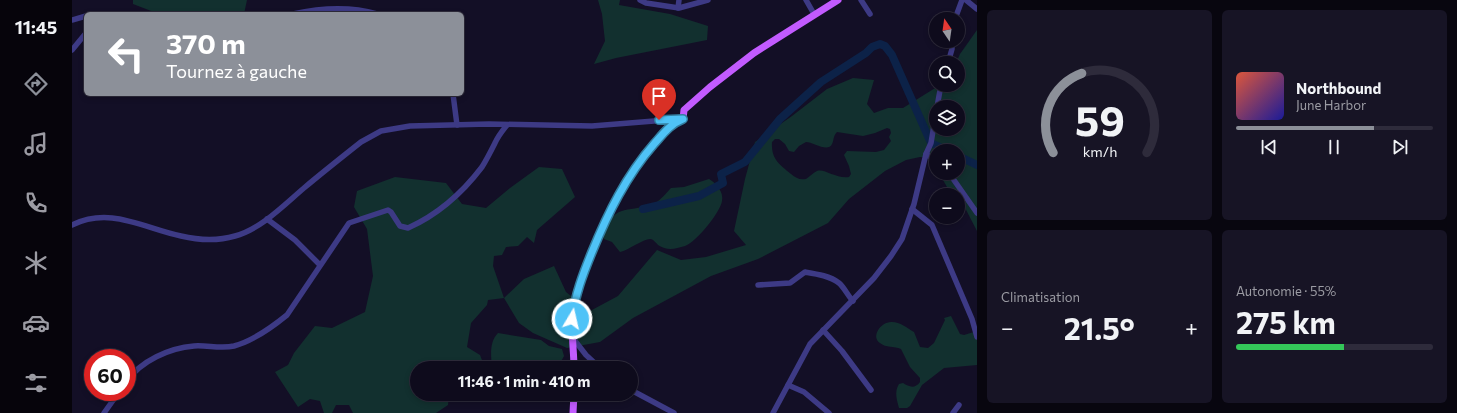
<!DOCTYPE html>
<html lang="fr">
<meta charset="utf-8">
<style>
:root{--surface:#0e0b1c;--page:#171425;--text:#f1f3f6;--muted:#9b9ba3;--line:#2e2b3b;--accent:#8c9099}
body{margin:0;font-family:Commissioner,sans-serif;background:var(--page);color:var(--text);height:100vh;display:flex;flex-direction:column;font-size:15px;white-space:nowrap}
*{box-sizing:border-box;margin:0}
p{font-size:13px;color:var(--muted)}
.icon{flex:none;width:22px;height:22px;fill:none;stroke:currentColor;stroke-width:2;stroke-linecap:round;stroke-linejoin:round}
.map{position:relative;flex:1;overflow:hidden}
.details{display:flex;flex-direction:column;gap:10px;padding:10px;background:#08060f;width:480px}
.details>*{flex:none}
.banner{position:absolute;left:12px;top:12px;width:380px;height:84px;border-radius:6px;box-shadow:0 2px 6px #0003,0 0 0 1px var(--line);background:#8c9099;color:#fff;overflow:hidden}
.needle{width:26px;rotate:347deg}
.tools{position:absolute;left:857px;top:12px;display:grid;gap:8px}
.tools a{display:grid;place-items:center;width:36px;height:36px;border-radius:50%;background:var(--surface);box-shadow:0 2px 6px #0003,0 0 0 1px var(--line);font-size:20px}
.speed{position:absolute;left:12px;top:349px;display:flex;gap:8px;font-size:20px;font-weight:700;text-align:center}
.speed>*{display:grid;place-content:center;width:52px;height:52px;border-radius:50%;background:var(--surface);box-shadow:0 2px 6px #0003,0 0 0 1px var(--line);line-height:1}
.speed .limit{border:6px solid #d22;background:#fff;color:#111}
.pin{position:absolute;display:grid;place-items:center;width:34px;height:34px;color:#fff;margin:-41px -17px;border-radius:50% 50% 50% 0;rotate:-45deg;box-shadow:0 0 4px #0007}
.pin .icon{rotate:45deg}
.me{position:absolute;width:44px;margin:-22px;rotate:9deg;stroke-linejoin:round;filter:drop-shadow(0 0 3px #0008)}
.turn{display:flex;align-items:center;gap:14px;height:84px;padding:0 16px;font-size:18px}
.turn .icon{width:52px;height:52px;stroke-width:2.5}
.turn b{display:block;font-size:28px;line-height:34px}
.big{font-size:30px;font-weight:700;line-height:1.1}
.details .card{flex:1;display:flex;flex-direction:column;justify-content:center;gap:6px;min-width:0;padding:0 14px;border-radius:6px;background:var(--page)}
.details .dial{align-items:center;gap:0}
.dial svg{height:104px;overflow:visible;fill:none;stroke:var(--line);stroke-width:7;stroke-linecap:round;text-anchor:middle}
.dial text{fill:var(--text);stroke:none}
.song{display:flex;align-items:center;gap:12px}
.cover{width:48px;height:48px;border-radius:6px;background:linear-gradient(135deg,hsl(10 70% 55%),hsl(240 70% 35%))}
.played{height:4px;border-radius:2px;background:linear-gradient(90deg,var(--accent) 70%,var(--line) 70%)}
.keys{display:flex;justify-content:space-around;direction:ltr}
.heat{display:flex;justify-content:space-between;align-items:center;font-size:22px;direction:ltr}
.charge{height:6px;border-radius:3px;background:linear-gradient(90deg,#34c759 55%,var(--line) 0)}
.details .tiles{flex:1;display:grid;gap:10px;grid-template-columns:repeat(2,1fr)}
.trip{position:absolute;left:338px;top:361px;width:228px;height:40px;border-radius:20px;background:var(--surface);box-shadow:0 2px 6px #0003,0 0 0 1px var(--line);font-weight:700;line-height:40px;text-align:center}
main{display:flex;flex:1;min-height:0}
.tab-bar{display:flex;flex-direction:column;width:72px;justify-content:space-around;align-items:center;background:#06040b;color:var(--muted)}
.tab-bar .icon{width:28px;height:28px}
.tab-bar .active{color:var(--accent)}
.tab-bar b{font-size:18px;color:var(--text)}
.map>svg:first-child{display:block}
.green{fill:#12302f;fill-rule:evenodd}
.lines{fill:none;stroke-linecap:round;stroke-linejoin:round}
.river{stroke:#0c2248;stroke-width:8}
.minor{stroke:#3d3a85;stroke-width:5.5}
.major{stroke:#c25bff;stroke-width:7}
.route-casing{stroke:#337fa1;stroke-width:10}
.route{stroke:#4fc3f7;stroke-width:7}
</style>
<main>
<nav class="tab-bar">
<b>11:45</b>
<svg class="icon active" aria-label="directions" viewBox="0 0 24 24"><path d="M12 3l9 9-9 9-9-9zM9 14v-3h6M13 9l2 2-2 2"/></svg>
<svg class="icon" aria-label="music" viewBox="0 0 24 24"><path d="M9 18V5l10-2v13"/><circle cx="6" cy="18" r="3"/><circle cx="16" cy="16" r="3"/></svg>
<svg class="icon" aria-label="phone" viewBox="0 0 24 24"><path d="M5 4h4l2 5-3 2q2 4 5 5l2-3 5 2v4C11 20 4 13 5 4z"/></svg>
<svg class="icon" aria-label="climate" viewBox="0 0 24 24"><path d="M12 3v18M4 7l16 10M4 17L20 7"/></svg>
<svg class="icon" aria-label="car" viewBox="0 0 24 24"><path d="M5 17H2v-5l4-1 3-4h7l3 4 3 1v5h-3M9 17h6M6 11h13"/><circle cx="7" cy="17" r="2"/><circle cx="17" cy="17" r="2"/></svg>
<svg class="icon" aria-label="filters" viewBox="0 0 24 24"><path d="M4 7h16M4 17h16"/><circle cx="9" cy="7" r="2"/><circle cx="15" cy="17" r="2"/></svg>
</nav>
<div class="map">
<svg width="905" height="413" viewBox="0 0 905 413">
<rect width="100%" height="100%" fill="#130f26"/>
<!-- green -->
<g class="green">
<polygon points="61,0 175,0 172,14 134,14 126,12 87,14 61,4"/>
<polygon points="526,0 548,0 547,5 598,14 636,26 635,40 544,58 522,64 533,41 530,14"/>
<path d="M 905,30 L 905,231 L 891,204 L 886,199 L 886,195 L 882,195 L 875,187 L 867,173 L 886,173 L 886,151 L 864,151 L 864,166 L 860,158 L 848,157 L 834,160 L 813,171 L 777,199 L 756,223 L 686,259 L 639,276 L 561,318 L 528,342 L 495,348 L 461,333 L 447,323 L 432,298 L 416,300 L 415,305 L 399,323 L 395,347 L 408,355 L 413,368 L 345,368 L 345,394 L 377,394 L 376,405 L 364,413 L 281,413 L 277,405 L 264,405 L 260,413 L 252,413 L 248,401 L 238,399 L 226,407 L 203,372 L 216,365 L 222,353 L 243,326 L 260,328 L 293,312 L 301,276 L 295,229 L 282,207 L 285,191 L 323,177 L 374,183 L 390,204 L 414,208 L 438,188 L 467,167 L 490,169 L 503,197 L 465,230 L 462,243 L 455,237 L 446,246 L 434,247 L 430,255 L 422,256 L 421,266 L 432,298 L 452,279 L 482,266 L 494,292 L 518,311 L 546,296 L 585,250 L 609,260 L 634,257 L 674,245 L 662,231 L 673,179 L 683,142 L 720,116 L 755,89 L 781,78 L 802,80 L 795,104 L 802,113 L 816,108 L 831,108 L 868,85 L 886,85 L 886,63 L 884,63 L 888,54 ZM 864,107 L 886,107 L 886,129 L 864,129 ZM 815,128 L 818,129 L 819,133 L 817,137 L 819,141 L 812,150 L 804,152 L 775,151 L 772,155 L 777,166 L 779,174 L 777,177 C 764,179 752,168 745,171 C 741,173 737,177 734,179 C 727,180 724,178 719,174 C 707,164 699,159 700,142 L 703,139 L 707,139 L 713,144 L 717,151 L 722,152 L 727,146 L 734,142 C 741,142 756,153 760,144 C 762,140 761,136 765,132 L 791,136 L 803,133 Z"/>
<path d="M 637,179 C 644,183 652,192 650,201 C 648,213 624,242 613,246 C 603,249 595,251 586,245 C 584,243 582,240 579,239 C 572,238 557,250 548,252 L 540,242 L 532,239 L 530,234 C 543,201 559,214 583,203 C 590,199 594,193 599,188 L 612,187 Z"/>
<path d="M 879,316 L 888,334 L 892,335 L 905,331 L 905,365 L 872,368 L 850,385 L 838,406 L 835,408 L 827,408 C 825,400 822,392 827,384 L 831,383 C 837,387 843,389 848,382 L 848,378 L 838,367 L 829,349 C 822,346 814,348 808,343 C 798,336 810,321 820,322 C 828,322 835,328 842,332 L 848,347 L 856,348 L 862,343 L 873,320 L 872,318 Z"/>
<path d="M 426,333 L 469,340 L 477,346 L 490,349 L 492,356 C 485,371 471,370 456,367 L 454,368 L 420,368 C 419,356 417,342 426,333 Z"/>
</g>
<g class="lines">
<!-- river -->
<g class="river">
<polyline points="886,156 905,165"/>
<polyline points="571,209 627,196 651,183 649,174 673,162 708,119 749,82 794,53 800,47 808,44 813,46 820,55 859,143 876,151"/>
</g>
<!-- minor -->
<g class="minor">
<polyline points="568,0 574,3 607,8 636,0"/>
<polyline points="734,0 742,14"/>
<polyline points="789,0 798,14"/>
<polyline points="894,0 905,9"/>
<polyline points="606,8 607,0"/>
<polyline points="36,14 37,14"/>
<path d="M 221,14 C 248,8 278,6 305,14"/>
<polyline points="883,19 890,0"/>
<polyline points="0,20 14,16"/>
<polyline points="0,50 14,33"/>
<polyline points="876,63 880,49 880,41"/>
<polyline points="381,94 385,125"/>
<polyline points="865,107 869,85"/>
<polyline points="854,154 864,161"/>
<polyline points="877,173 905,213"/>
<polyline points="840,209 860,225 900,319 905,337"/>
<polyline points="195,219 223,240 248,265"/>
<path d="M 0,225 C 38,206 71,228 109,236 C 126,240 146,241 163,236 C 189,229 212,205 232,188 C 251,172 270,157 289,142 L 309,131 L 338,126 L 417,124 L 520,126 L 607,119"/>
<path d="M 686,285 L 718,283 L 733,272 C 745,274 758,276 767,283 C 772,287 776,296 781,301"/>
<polyline points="751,330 770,351 799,390"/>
<polyline points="500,337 514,355 528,368"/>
<path d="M 55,381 C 69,361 97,348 122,346 C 135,345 149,349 162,346 C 181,341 199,328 215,315 L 277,223 L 316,210 L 319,212 L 328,226 L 336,228 C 365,215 391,192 410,167 C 415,159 419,151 423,143 C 426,136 431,130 435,125"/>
<polyline points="716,385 732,392 757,413"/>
<polyline points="559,390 602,413"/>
<polyline points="32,413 47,392"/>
<polyline points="701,413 738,344 802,278 819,256 830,239 842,204 854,154 859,143 864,113"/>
<polyline points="881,413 887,405"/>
</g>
<!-- major -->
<g class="major">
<path d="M 502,368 C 502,349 498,330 502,310 C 505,290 512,272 520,252 C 536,212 555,175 584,142 C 592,132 598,123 611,119 L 612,110 L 638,87 L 682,53 L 766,0"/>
<polyline points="501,413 502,394"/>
</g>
</g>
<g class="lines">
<!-- route casing -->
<g class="route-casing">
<path id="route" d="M 500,319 C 503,295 511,274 520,252 C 536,213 554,176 582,144 C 591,134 598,124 611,119 L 587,120"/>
</g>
<!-- route -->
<use href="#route" class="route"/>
</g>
</svg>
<div class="tools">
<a><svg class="needle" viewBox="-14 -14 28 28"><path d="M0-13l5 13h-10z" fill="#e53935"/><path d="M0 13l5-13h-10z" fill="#9b9ba3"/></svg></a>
<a><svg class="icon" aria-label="search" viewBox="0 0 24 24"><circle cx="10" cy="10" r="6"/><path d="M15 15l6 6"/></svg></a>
<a><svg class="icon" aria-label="layers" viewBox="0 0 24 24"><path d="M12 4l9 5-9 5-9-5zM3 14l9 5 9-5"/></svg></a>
<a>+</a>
<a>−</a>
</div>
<div class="speed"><div class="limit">60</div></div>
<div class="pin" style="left:587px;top:120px;background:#d93025"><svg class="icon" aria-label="arrive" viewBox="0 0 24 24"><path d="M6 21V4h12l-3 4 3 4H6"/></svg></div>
<svg class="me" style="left:500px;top:319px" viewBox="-20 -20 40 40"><circle r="17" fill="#4fc3f7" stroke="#fff" stroke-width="3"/><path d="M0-11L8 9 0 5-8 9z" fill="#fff"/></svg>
<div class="trip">11:46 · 1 min · 410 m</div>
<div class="banner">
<div class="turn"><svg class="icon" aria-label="left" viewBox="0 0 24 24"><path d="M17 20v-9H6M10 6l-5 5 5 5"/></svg><div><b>370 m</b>Tournez à gauche</div></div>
</div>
</div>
<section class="details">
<div class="tiles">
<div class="card dial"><svg viewBox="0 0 100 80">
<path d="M14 69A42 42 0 1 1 86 69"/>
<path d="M14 69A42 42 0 0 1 36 8" stroke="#8c9099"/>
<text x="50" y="56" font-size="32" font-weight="700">59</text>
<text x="50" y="72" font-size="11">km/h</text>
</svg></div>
<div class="card">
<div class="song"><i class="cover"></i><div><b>Northbound</b><p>June Harbor</p></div></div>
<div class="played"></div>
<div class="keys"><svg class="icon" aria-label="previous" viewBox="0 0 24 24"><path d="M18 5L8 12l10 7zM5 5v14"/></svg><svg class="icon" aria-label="pause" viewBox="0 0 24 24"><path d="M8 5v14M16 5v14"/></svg><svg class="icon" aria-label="next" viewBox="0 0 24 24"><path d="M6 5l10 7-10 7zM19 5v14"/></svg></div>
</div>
<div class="card"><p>Climatisation</p>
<div class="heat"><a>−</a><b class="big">21.5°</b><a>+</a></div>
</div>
<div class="card"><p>Autonomie · 55%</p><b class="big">275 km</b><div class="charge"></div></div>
</div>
</section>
</main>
